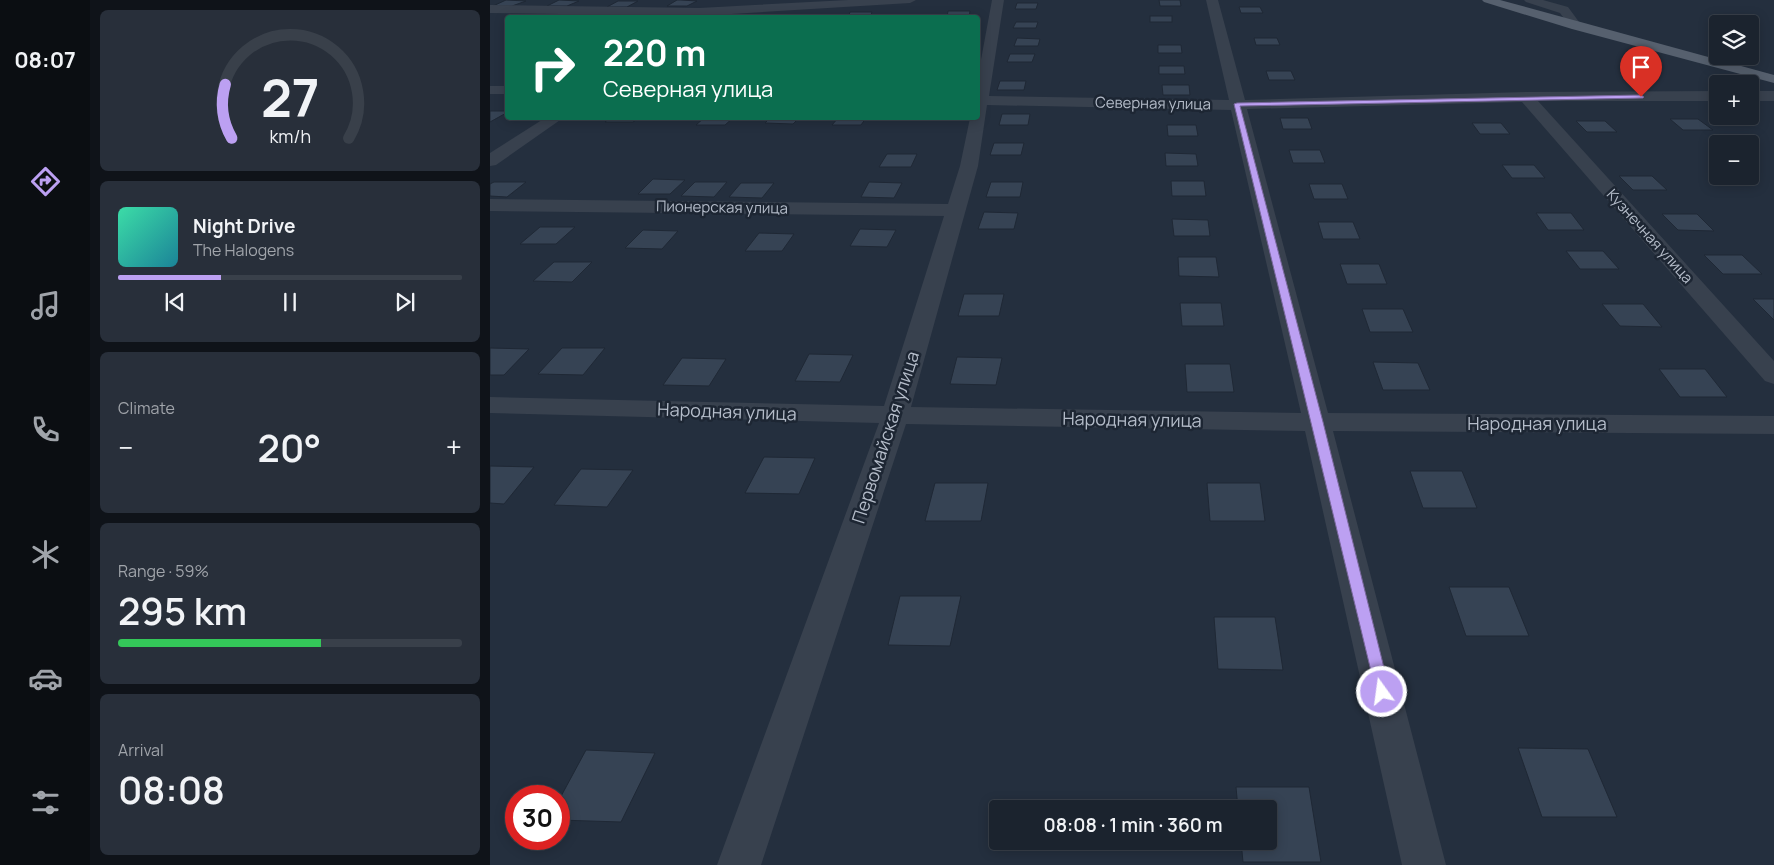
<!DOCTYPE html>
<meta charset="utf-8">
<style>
:root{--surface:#1b232e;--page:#282f3a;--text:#f1f3f6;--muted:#a0a4aa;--line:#39404a;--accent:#bca0f2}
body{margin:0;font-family:Manrope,sans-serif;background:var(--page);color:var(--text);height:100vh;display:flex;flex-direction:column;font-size:19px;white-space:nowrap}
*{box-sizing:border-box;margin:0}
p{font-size:16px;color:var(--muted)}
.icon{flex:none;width:28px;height:28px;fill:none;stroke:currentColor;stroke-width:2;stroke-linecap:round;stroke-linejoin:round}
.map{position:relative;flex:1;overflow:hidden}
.sheet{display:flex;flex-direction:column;gap:10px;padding:10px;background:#0f1319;width:400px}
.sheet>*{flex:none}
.top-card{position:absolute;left:15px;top:15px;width:475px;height:105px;border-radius:5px;box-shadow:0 2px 12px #0003,0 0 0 1px var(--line);background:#0b6e4f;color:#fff;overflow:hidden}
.fabs{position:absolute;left:1219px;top:15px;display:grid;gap:10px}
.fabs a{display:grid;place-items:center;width:50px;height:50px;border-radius:5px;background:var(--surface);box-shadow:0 2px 12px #0003,0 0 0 1px var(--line);font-size:25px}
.speed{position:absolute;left:15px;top:785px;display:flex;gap:10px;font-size:25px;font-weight:700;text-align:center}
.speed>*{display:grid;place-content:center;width:65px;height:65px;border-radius:50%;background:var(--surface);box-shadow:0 2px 12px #0003,0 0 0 1px var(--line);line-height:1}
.speed .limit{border:8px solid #d22;background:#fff;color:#111}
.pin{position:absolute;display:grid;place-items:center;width:42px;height:42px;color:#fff;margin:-51px -21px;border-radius:50% 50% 50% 0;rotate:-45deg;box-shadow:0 0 5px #0007}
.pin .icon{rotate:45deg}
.me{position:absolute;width:55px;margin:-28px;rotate:346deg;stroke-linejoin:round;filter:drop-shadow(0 0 4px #0008)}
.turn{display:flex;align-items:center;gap:18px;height:105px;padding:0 15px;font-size:22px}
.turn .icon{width:65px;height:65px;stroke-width:2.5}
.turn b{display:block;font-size:35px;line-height:42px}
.big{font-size:38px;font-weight:600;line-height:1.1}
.sheet .tile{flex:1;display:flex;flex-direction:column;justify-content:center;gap:8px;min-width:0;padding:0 18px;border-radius:8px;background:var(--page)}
.sheet .dial{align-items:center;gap:0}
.dial svg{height:130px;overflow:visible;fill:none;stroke:var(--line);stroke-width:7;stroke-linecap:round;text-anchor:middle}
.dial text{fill:var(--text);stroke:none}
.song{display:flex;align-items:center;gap:15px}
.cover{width:60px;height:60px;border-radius:8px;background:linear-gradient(135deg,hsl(160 70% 55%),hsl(190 70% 35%))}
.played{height:5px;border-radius:2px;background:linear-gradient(90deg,var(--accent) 30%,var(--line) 30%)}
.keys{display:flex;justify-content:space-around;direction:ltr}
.heat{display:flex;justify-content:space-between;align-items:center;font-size:28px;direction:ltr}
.charge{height:8px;border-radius:4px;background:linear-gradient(90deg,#34c759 59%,var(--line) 0)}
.trip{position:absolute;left:499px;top:800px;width:288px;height:50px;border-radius:5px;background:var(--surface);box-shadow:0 2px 12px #0003,0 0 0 1px var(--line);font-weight:600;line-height:50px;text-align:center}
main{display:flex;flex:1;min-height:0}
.tab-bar{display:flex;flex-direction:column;width:90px;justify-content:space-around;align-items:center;background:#0b0e12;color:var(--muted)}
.tab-bar .icon{width:35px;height:35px}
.tab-bar .on{color:var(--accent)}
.tab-bar b{font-size:22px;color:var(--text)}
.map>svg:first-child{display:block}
.building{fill:#364354;stroke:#1f2835}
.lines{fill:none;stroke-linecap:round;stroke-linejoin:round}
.minor{fill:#38414e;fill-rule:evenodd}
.major{fill:#56606e;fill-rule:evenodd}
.route{fill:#bca0f2;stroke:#7a689d}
.labels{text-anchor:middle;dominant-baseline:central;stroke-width:5;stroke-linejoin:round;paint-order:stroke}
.far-street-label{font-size:15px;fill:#b4bcc9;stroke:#1d2633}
.street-label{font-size:18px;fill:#b4bcc9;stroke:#1d2633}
</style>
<main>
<nav class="tab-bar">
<b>08:07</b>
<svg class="icon on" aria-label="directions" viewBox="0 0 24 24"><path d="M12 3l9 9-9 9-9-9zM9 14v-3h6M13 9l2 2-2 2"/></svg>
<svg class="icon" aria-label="music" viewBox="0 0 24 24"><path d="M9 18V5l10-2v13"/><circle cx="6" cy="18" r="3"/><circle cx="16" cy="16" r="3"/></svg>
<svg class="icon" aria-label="phone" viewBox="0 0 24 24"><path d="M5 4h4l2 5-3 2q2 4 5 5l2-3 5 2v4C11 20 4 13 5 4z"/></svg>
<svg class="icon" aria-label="climate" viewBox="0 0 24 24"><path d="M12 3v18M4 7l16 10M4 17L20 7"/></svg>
<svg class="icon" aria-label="car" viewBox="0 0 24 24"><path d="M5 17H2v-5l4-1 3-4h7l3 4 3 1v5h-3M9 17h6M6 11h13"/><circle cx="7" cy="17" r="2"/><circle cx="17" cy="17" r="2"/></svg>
<svg class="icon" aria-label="filters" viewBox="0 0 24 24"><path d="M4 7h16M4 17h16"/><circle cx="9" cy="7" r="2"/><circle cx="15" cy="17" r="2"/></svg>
</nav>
<section class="sheet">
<div class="tile dial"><svg viewBox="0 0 100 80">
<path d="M14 69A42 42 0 1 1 86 69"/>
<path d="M14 69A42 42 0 0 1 10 36" stroke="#bca0f2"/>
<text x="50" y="56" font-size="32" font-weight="700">27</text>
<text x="50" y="72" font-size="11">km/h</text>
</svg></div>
<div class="tile">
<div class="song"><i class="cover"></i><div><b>Night Drive</b><p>The Halogens</p></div></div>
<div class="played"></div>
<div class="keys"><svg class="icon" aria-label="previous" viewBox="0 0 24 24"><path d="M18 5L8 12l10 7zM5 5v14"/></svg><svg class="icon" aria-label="pause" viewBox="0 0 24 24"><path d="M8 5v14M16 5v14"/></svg><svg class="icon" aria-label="next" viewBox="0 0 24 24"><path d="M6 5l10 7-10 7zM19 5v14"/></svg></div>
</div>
<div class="tile"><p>Climate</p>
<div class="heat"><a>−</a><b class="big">20°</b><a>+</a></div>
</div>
<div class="tile"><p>Range · 59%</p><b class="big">295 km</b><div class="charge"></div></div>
<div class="tile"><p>Arrival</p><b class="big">08:08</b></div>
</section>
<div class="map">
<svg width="1284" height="865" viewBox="0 0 1284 865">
<rect width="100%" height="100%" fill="#242f3e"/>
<!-- building -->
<g class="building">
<polygon points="16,0 36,1 22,6 3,6"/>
<polygon points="69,0 89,1 77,6 57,6"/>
<polygon points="187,0 191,0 207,1 197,6 177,6"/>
<polygon points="669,0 690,0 691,6 670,6"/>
<polygon points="128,1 148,1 137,7 117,7"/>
<polygon points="527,3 548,3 546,9 525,9"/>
<polygon points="749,7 770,7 773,13 751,13"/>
<polygon points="458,11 480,11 479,17 457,17"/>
<polygon points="360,12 382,12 380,18 358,18"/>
<rect x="660" y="16" width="22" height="6"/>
<polygon points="526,22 548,22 546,28 523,28"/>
<polygon points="527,38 550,39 548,46 524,46"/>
<polygon points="764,38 787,38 790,45 766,45"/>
<polygon points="668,45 691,45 692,53 668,53"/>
<polygon points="520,54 545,54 542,62 517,62"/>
<polygon points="669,66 694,66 695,74 669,74"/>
<polygon points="776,71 801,71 805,80 779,80"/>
<polygon points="510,81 536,81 534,90 507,90"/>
<polygon points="672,85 699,85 700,95 673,95"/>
<polygon points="0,111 18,111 18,112 0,122"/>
<polygon points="512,114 540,114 538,125 509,125"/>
<polygon points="120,118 149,118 143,122 115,122"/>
<polygon points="214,118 243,118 235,125 206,125"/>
<polygon points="280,118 309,118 303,124 275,123"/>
<polygon points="348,118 376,118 371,125 342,125"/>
<polygon points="790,118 818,118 822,129 793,129"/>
<polygon points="1180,119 1208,119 1223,130 1193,130"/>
<polygon points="1086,121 1115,121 1127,132 1097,132"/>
<polygon points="982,123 1011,123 1020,134 990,134"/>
<polygon points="677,125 706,125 708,136 678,136"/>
<polygon points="504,143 534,143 531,155 500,155"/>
<polygon points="799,150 830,150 835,163 803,163"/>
<polygon points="675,153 706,154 708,166 676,166"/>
<polygon points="397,154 427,154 421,167 389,167"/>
<polygon points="1012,165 1044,165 1055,178 1022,178"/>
<polygon points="1129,176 1162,176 1177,190 1143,190"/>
<polygon points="163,179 195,180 180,194 148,194"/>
<polygon points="681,181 714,181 716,196 682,196"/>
<polygon points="4,182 36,182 17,197 0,196 0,184"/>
<polygon points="205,182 237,182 224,197 191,196"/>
<polygon points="379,182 412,183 404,198 371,197"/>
<polygon points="501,182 533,182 530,197 496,197"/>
<polygon points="251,183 284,183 272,198 239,197"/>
<polygon points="819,184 852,184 858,199 824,199"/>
<polygon points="494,212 528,213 524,229 488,229"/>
<polygon points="1046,213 1081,213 1094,230 1058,230"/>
<polygon points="1172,214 1207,214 1224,231 1188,230"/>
<polygon points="682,219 718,220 720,236 684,236"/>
<polygon points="828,222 863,222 870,239 833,239"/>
<polygon points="50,227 85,227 66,244 30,244"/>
<polygon points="370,229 406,230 397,247 360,246"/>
<polygon points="153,230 188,231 172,249 135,248"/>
<polygon points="269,233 304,234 292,251 255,251"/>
<polygon points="1076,251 1113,251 1129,269 1090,269"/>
<polygon points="1214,255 1252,255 1272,274 1233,274"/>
<polygon points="688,257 726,257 729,277 689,276"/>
<polygon points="64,262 102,262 82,282 43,281"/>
<polygon points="850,264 889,264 897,284 857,284"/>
<polygon points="474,294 514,294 509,316 468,316"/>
<polygon points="1263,299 1284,299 1284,320"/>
<polygon points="690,303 731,303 734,326 692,326"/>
<polygon points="1112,304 1153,304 1172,327 1130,326"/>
<polygon points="872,309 913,309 923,332 880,332"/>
<polygon points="0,348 39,349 14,375 0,375"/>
<polygon points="72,348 115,348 93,375 48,374"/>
<polygon points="319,354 363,355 350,382 305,381"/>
<polygon points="467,357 512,358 506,385 460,384"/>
<polygon points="192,358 236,359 219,386 173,385"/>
<polygon points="883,362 928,363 940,390 893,390"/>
<polygon points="695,364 740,364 744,392 697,392"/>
<polygon points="1169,369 1215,369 1237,397 1190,397"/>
<polygon points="274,457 325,458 309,494 255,493"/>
<polygon points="0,466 44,467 14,504 0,503"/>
<polygon points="91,469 143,470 117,507 64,505"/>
<polygon points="920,471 972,471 987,508 933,508"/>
<polygon points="445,483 498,483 491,521 435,521"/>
<polygon points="717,483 770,483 775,521 720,521"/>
<polygon points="959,587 1019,587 1039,636 976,636"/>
<polygon points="410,596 471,596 460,646 398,645"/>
<polygon points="724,617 785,617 793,670 728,669"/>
<polygon points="1028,748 1098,749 1127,817 1052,817"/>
<polygon points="96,750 165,753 131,822 69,820 69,800"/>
<polygon points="746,787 819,787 831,862 753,862 751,841 778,841 778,809 748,809"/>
</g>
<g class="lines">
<!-- minor -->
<g class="minor">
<polygon points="358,0 426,0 420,3 209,16 0,13 0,5 209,8"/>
<path d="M 502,0 L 514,0 L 499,96 L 739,100 L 716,0 L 728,0 L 755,100 L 1036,92 L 1228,91 L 1228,101 L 1048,101 L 1284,361 L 1284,384 L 1275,381 L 1032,102 L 757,109 L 838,413 L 1284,416 L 1284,434 L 843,431 L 956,865 L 912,865 L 815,431 L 416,424 L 271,865 L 227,865 L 389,423 L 0,413 L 0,397 L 394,406 L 454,216 L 0,211 L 0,199 L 458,204 L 470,166 L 480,118 L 488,118 L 488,76 ZM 497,105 L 741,110 L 811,413 L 421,407 L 488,166 Z"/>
<polygon points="1034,0 1053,0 1078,7 1092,26 1090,29 1082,29 1070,13 1036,2"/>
<rect x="0" y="86" width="18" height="8"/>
<rect x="1260" y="91" width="24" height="10"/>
<polygon points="55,118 73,118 6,165 0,166 0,153"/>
</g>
<!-- major -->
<polygon class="major" points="992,0 1010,0 1284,75 1284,83 1082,29 994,2"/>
</g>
<!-- route -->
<polygon class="route" points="1151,95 1154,97 1153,98 750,106 833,422 900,692 898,696 892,698 887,696 744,104 747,103"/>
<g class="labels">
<!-- far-street labels -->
<g class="far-street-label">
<text transform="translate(663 103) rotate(1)">Северная улица</text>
<text transform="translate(232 207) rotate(1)">Пионерская улица</text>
<text transform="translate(1160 236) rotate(48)">Кузнечная улица</text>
</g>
<!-- street labels -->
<g class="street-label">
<text transform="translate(237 411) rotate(2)">Народная улица</text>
<text transform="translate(642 419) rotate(1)">Народная улица</text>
<text x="1047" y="423">Народная улица</text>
<text transform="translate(395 437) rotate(-72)">Первомайская улица</text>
</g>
</g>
</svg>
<div class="fabs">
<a><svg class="icon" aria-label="layers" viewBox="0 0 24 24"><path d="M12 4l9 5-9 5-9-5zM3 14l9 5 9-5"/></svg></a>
<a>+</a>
<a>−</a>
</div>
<div class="speed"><div class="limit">30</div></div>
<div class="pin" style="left:1151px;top:97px;background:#d93025"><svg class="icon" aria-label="arrive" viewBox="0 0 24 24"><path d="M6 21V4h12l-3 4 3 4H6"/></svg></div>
<svg class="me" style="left:892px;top:692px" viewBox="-20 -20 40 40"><circle r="17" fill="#bca0f2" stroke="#fff" stroke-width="3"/><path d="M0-11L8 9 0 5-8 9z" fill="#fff"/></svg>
<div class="trip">08:08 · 1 min · 360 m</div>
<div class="top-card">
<div class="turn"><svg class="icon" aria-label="right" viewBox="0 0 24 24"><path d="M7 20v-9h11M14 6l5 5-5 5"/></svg><div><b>220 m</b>Северная улица</div></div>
</div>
</div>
</main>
